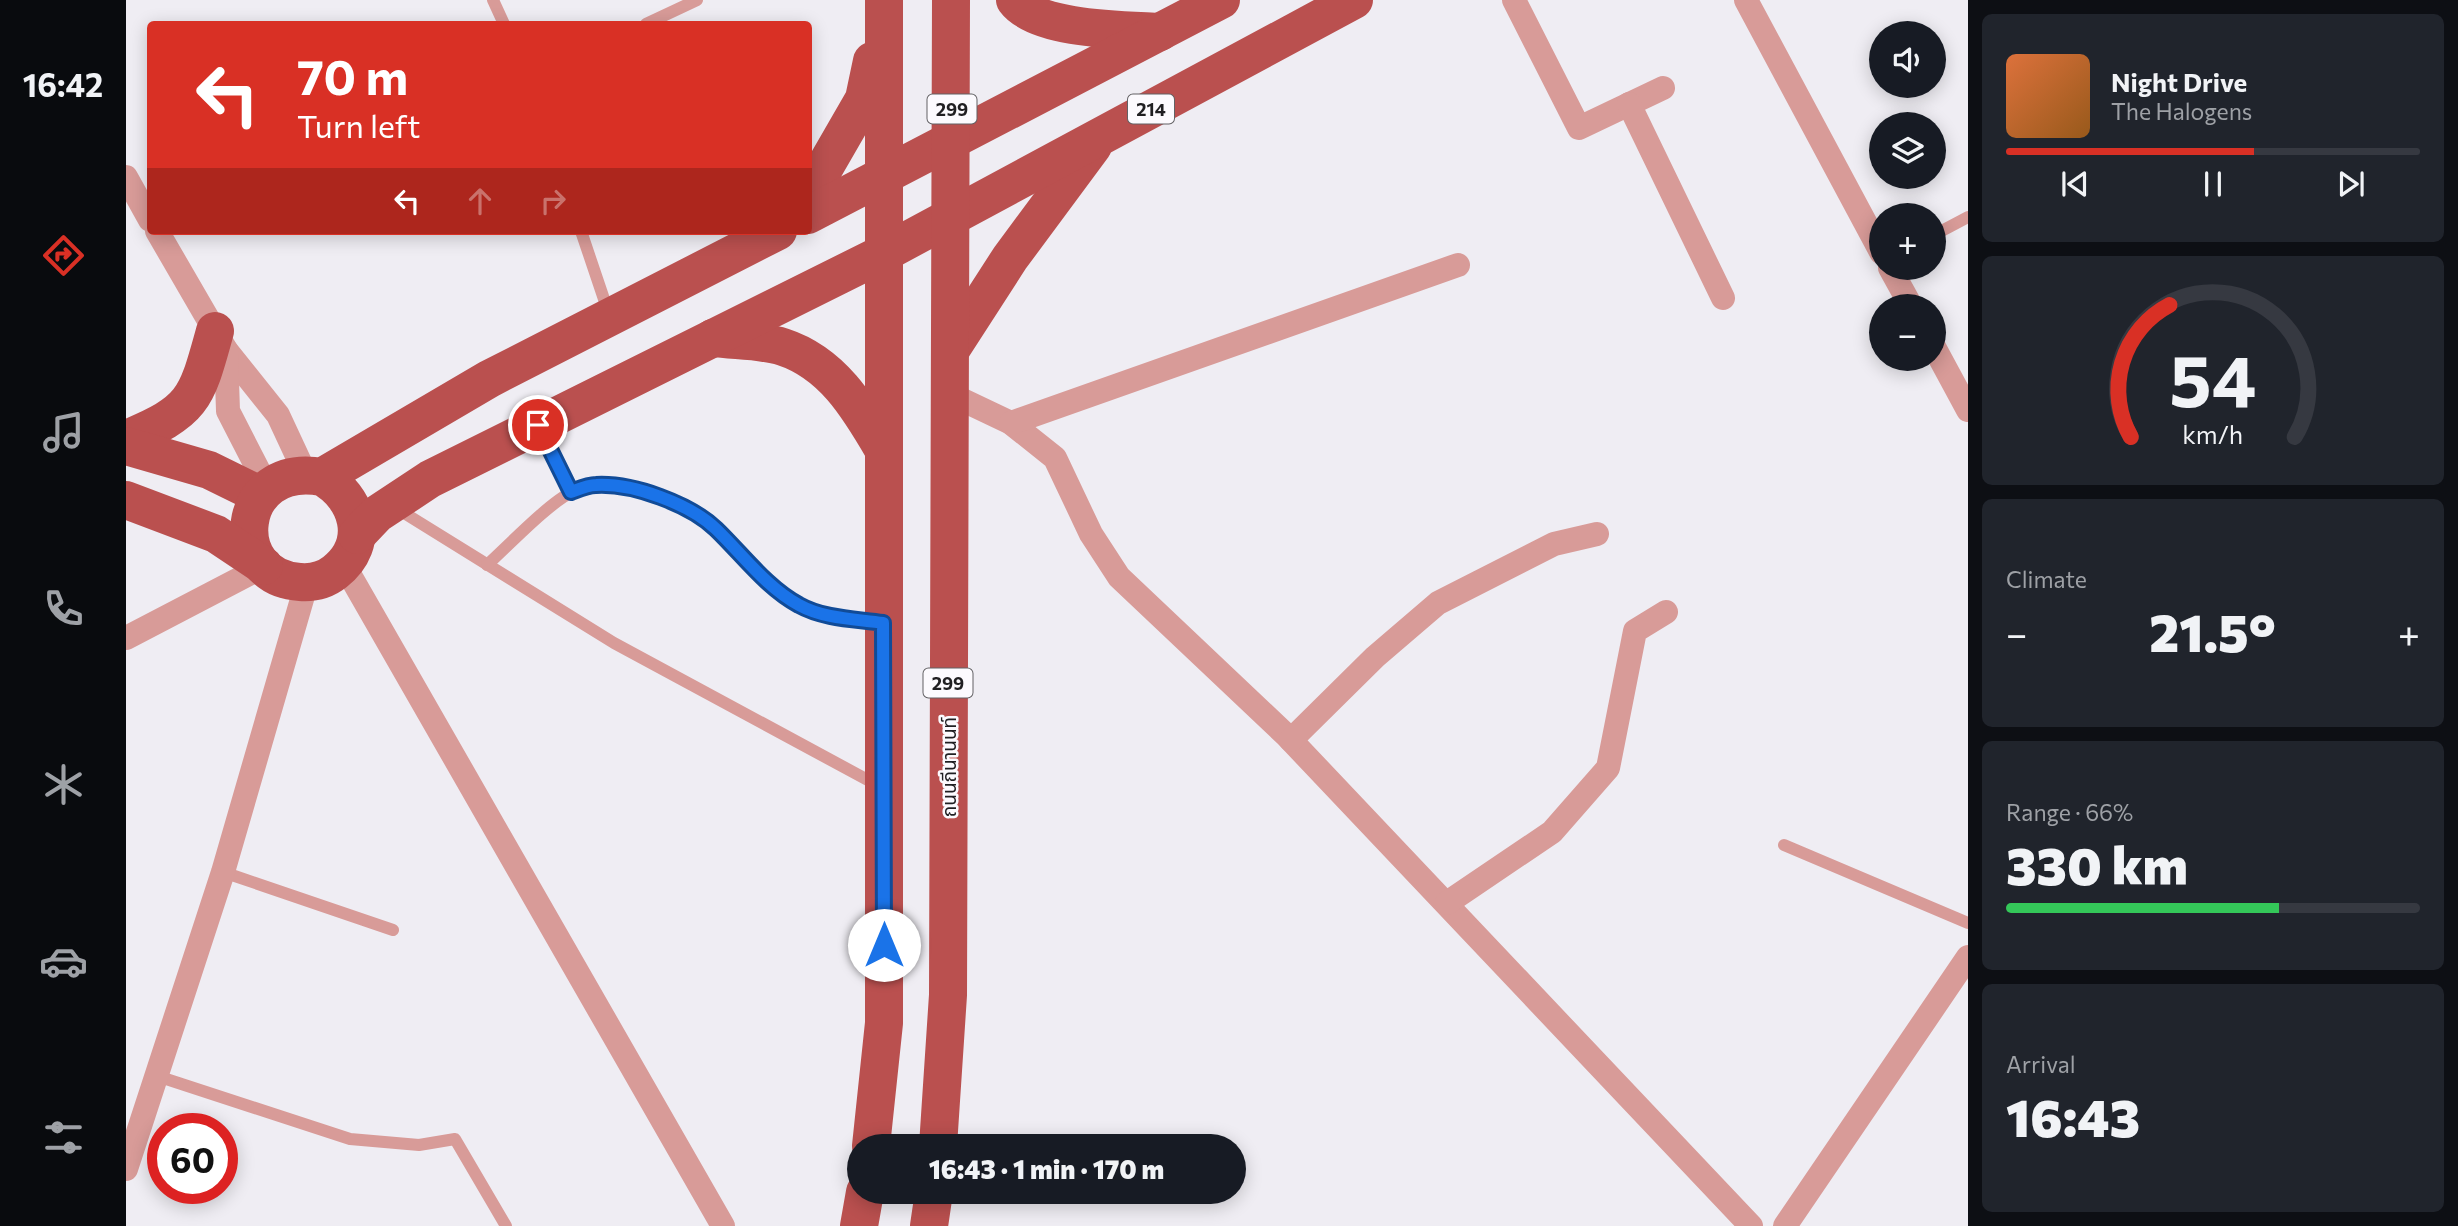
<!DOCTYPE html>
<meta charset="utf-8">
<style>
:root{--surface:#171b24;--page:#20242c;--text:#f1f3f6;--muted:#9ea1a6;--line:#363941;--accent:#d93025}
body{margin:0;font-family:Commissioner,"Noto Sans Thai",sans-serif;background:var(--page);color:var(--text);height:100vh;display:flex;flex-direction:column;font-size:26px;white-space:nowrap}
*{box-sizing:border-box;margin:0}
p{font-size:23px;color:var(--muted)}
.icon{flex:none;width:38px;height:38px;fill:none;stroke:currentColor;stroke-width:2;stroke-linecap:round;stroke-linejoin:round}
.map{position:relative;flex:1;overflow:hidden}
.panel{display:flex;flex-direction:column;gap:14px;padding:14px;background:#0d0f14;width:490px}
.panel>*{flex:none}
.hud{position:absolute;left:21px;top:21px;width:665px;height:214px;border-radius:7px;box-shadow:0 4px 18px #0003;background:#d93025;color:#fff;overflow:hidden}
.buttons{position:absolute;left:1743px;top:21px;display:grid;gap:14px}
.buttons a{display:grid;place-items:center;width:77px;height:77px;border-radius:50%;background:var(--surface);box-shadow:0 4px 18px #0003;font-size:35px}
.speed{position:absolute;left:21px;top:1113px;display:flex;gap:14px;font-size:35px;font-weight:700;text-align:center}
.speed>*{display:grid;place-content:center;width:91px;height:91px;border-radius:50%;background:var(--surface);box-shadow:0 4px 18px #0003;line-height:1}
.speed .limit{border:10px solid #d22;background:#fff;color:#111}
.pin{position:absolute;display:grid;place-items:center;width:60px;height:60px;color:#fff;margin:-30px;border:4px solid #fff;border-radius:50%;box-shadow:0 2px 7px #0007}
.me{position:absolute;width:77px;margin:-38px;rotate:0deg;stroke-linejoin:round;filter:drop-shadow(0 0 5px #0008)}
.turn{display:flex;align-items:center;gap:24px;height:147px;padding:0 35px;font-size:32px}
.turn .icon{width:91px;height:91px;stroke-width:2.5}
.turn b{display:block;font-size:49px;line-height:60px}
.lanes{display:flex;align-items:center;height:66px;padding:0 35px;background:#0003;justify-content:center;gap:35px;direction:ltr}
.lanes .off{opacity:.35}
.big{font-size:52px;font-weight:800;line-height:1.1}
.panel .card{flex:1;display:flex;flex-direction:column;justify-content:center;gap:10px;min-width:0;padding:0 24px;border-radius:10px;background:var(--page)}
.panel .dial{align-items:center;gap:0}
.dial svg{height:182px;overflow:visible;fill:none;stroke:var(--line);stroke-width:7;stroke-linecap:round;text-anchor:middle}
.dial text{fill:var(--text);stroke:none}
.song{display:flex;align-items:center;gap:21px}
.cover{width:84px;height:84px;border-radius:10px;background:linear-gradient(135deg,hsl(20 70% 55%),hsl(30 70% 35%))}
.played{height:7px;border-radius:4px;background:linear-gradient(90deg,var(--accent) 60%,var(--line) 60%)}
.keys{display:flex;justify-content:space-around;direction:ltr}
.heat{display:flex;justify-content:space-between;align-items:center;font-size:38px;direction:ltr}
.charge{height:10px;border-radius:5px;background:linear-gradient(90deg,#34c759 66%,var(--line) 0)}
.trip{position:absolute;left:721px;top:1134px;width:399px;height:70px;border-radius:35px;background:var(--surface);box-shadow:0 4px 18px #0003;font-weight:800;line-height:70px;text-align:center}
main{display:flex;flex:1;min-height:0}
.menu{display:flex;flex-direction:column;width:126px;justify-content:space-around;align-items:center;background:#090b0e;color:var(--muted)}
.menu .icon{width:49px;height:49px}
.menu .current{color:var(--accent)}
.menu b{font-size:32px;color:var(--text)}
.map>svg:first-child{display:block}
.lines{fill:none;stroke-linecap:round;stroke-linejoin:round}
.service{stroke:#d89b98;stroke-width:12}
.minor{stroke:#d89b98;stroke-width:24}
.primary{stroke:#ba504f;stroke-width:38}
.route-casing{stroke:#114b97;stroke-width:18}
.route{stroke:#1a73e8;stroke-width:12}
.labels{text-anchor:middle;dominant-baseline:central;stroke-width:5;stroke-linejoin:round;paint-order:stroke}
.shield{fill:#fcfafe;stroke:#626164;stroke-width:2}
.shield-label{font-size:18px;font-weight:bold;fill:#201f22}
.street-label{font-size:19px;fill:#201f22;stroke:#fcfafe}
</style>
<main>
<nav class="menu">
<b>16:42</b>
<svg class="icon current" aria-label="directions" viewBox="0 0 24 24"><path d="M12 3l9 9-9 9-9-9zM9 14v-3h6M13 9l2 2-2 2"/></svg>
<svg class="icon" aria-label="music" viewBox="0 0 24 24"><path d="M9 18V5l10-2v13"/><circle cx="6" cy="18" r="3"/><circle cx="16" cy="16" r="3"/></svg>
<svg class="icon" aria-label="phone" viewBox="0 0 24 24"><path d="M5 4h4l2 5-3 2q2 4 5 5l2-3 5 2v4C11 20 4 13 5 4z"/></svg>
<svg class="icon" aria-label="climate" viewBox="0 0 24 24"><path d="M12 3v18M4 7l16 10M4 17L20 7"/></svg>
<svg class="icon" aria-label="car" viewBox="0 0 24 24"><path d="M5 17H2v-5l4-1 3-4h7l3 4 3 1v5h-3M9 17h6M6 11h13"/><circle cx="7" cy="17" r="2"/><circle cx="17" cy="17" r="2"/></svg>
<svg class="icon" aria-label="filters" viewBox="0 0 24 24"><path d="M4 7h16M4 17h16"/><circle cx="9" cy="7" r="2"/><circle cx="15" cy="17" r="2"/></svg>
</nav>
<div class="map">
<svg width="1842" height="1226" viewBox="0 0 1842 1226">
<rect width="100%" height="100%" fill="#efedf3"/>
<g class="lines">
<!-- service -->
<g class="service">
<polyline points="367,0 378,24"/>
<polyline points="520,24 571,0"/>
<polyline points="455,231 483,314"/>
<polyline points="1808,235 1842,217"/>
<polyline points="414,429 445,492"/>
<polyline points="270,508 488,643 751,785"/>
<path d="M 361,565 C 381,547 424,502 446,492 C 489,470 550,500 586,525 C 617,548 638,585 672,605 C 696,618 729,619 755,623"/>
<polyline points="1658,845 1842,923"/>
<polyline points="97,872 267,930"/>
<polyline points="31,1076 224,1139 293,1145 329,1139 380,1226"/>
</g>
<!-- minor -->
<g class="minor">
<polyline points="1388,0 1453,128 1537,88"/>
<polyline points="1620,0 1755,252"/>
<polyline points="1503,104 1597,298"/>
<polyline points="0,177 24,220"/>
<polyline points="31,231 100,350 152,415 179,473"/>
<polyline points="1764,268 1785,306"/>
<polyline points="1808,347 1842,410"/>
<polyline points="100,350 102,411 141,487"/>
<polyline points="824,394 885,423 929,458 965,534 993,577 1160,735 1625,1226"/>
<polyline points="885,423 1332,265"/>
<polyline points="218,565 597,1226"/>
<polyline points="0,638 138,566"/>
<polyline points="1165,740 1249,657 1312,603 1428,544 1471,534"/>
<polyline points="1321,903 1426,832 1482,768 1509,631 1540,612"/>
<polyline points="0,1169 97,872 181,582"/>
<polyline points="1659,1226 1842,957"/>
</g>
<!-- primary -->
<g class="primary">
<path d="M 889,0 C 911,30 998,30 1034,32"/>
<polyline points="682,188 693,177 738,99 746,61"/>
<polyline points="682,215 1095,0"/>
<path d="M 587,338 C 609,341 635,340 657,347 C 706,363 732,406 757,449"/>
<polyline points="824,351 884,258 967,146"/>
<path d="M 0,439 C 68,411 70,400 89,331"/>
<polyline points="0,446 83,470 134,495"/>
<path d="M 196,477 C 232,497 246,543 209,572 C 199,580 187,583 174,582 C 99,578 108,461 196,477 L 363,379 L 652,231"/>
<polyline points="0,500 90,534 138,566"/>
<polyline points="231,535 251,514 304,479 758,253 1228,0"/>
<polyline points="745,1146 758,1023 758,0"/>
<polyline points="812,1146 822,995 825,0"/>
<polyline points="733,1226 739,1192"/>
<polyline points="803,1226 808,1192"/>
</g>
</g>
<g class="lines">
<!-- route casing -->
<g class="route-casing">
<path id="route" d="M 412,425 L 445,492 C 453,489 462,485 470,485 C 507,483 564,504 590,529 C 616,554 641,588 673,605 C 698,619 730,619 757,623 L 758,945"/>
</g>
<!-- route -->
<use href="#route" class="route"/>
</g>
<g class="labels">
<!-- shield labels -->
<g class="shield">
<rect x="801.5" y="94.5" width="49" height="29" rx="5"/>
<rect x="1002" y="94.5" width="46" height="29" rx="5"/>
<rect x="797.5" y="668.5" width="49" height="29" rx="5"/>
</g>
<g class="shield-label">
<text x="826" y="109">299</text>
<text x="1025" y="109">214</text>
<text x="822" y="683">299</text>
</g>
<!-- street labels -->
<g class="street-label">
<text transform="translate(822 767) rotate(-90)">ถนนถีนานนท์</text>
</g>
</g>
</svg>
<div class="buttons">
<a><svg class="icon" aria-label="sound" viewBox="0 0 24 24"><path d="M4 9h4l5-4v14l-5-4H4zM17 9q2 3 0 6"/></svg></a>
<a><svg class="icon" aria-label="layers" viewBox="0 0 24 24"><path d="M12 4l9 5-9 5-9-5zM3 14l9 5 9-5"/></svg></a>
<a>+</a>
<a>−</a>
</div>
<div class="speed"><div class="limit">60</div></div>
<div class="pin" style="left:412px;top:425px;background:#d93025"><svg class="icon" aria-label="arrive" viewBox="0 0 24 24"><path d="M6 21V4h12l-3 4 3 4H6"/></svg></div>
<svg class="me" style="left:758px;top:945px" viewBox="-20 -20 40 40"><circle r="19" fill="#fff"/><path d="M0-13L10 11 0 6-10 11z" fill="#1a73e8"/></svg>
<div class="trip">16:43 · 1 min · 170 m</div>
<div class="hud">
<div class="turn"><svg class="icon" aria-label="left" viewBox="0 0 24 24"><path d="M17 20v-9H6M10 6l-5 5 5 5"/></svg><div><b>70 m</b>Turn left</div></div>
<div class="lanes"><svg class="icon" aria-label="left" viewBox="0 0 24 24"><path d="M17 20v-9H6M10 6l-5 5 5 5"/></svg><svg class="icon off" aria-label="ahead" viewBox="0 0 24 24"><path d="M12 20V5M6 11l6-6 6 6"/></svg><svg class="icon off" aria-label="right" viewBox="0 0 24 24"><path d="M7 20v-9h11M14 6l5 5-5 5"/></svg></div>
</div>
</div>
<section class="panel">
<div class="card">
<div class="song"><i class="cover"></i><div><b>Night Drive</b><p>The Halogens</p></div></div>
<div class="played"></div>
<div class="keys"><svg class="icon" aria-label="previous" viewBox="0 0 24 24"><path d="M18 5L8 12l10 7zM5 5v14"/></svg><svg class="icon" aria-label="pause" viewBox="0 0 24 24"><path d="M8 5v14M16 5v14"/></svg><svg class="icon" aria-label="next" viewBox="0 0 24 24"><path d="M6 5l10 7-10 7zM19 5v14"/></svg></div>
</div>
<div class="card dial"><svg viewBox="0 0 100 80">
<path d="M14 69A42 42 0 1 1 86 69"/>
<path d="M14 69A42 42 0 0 1 31 11" stroke="#d93025"/>
<text x="50" y="56" font-size="32" font-weight="700">54</text>
<text x="50" y="72" font-size="11">km/h</text>
</svg></div>
<div class="card"><p>Climate</p>
<div class="heat"><a>−</a><b class="big">21.5°</b><a>+</a></div>
</div>
<div class="card"><p>Range · 66%</p><b class="big">330 km</b><div class="charge"></div></div>
<div class="card"><p>Arrival</p><b class="big">16:43</b></div>
</section>
</main>
